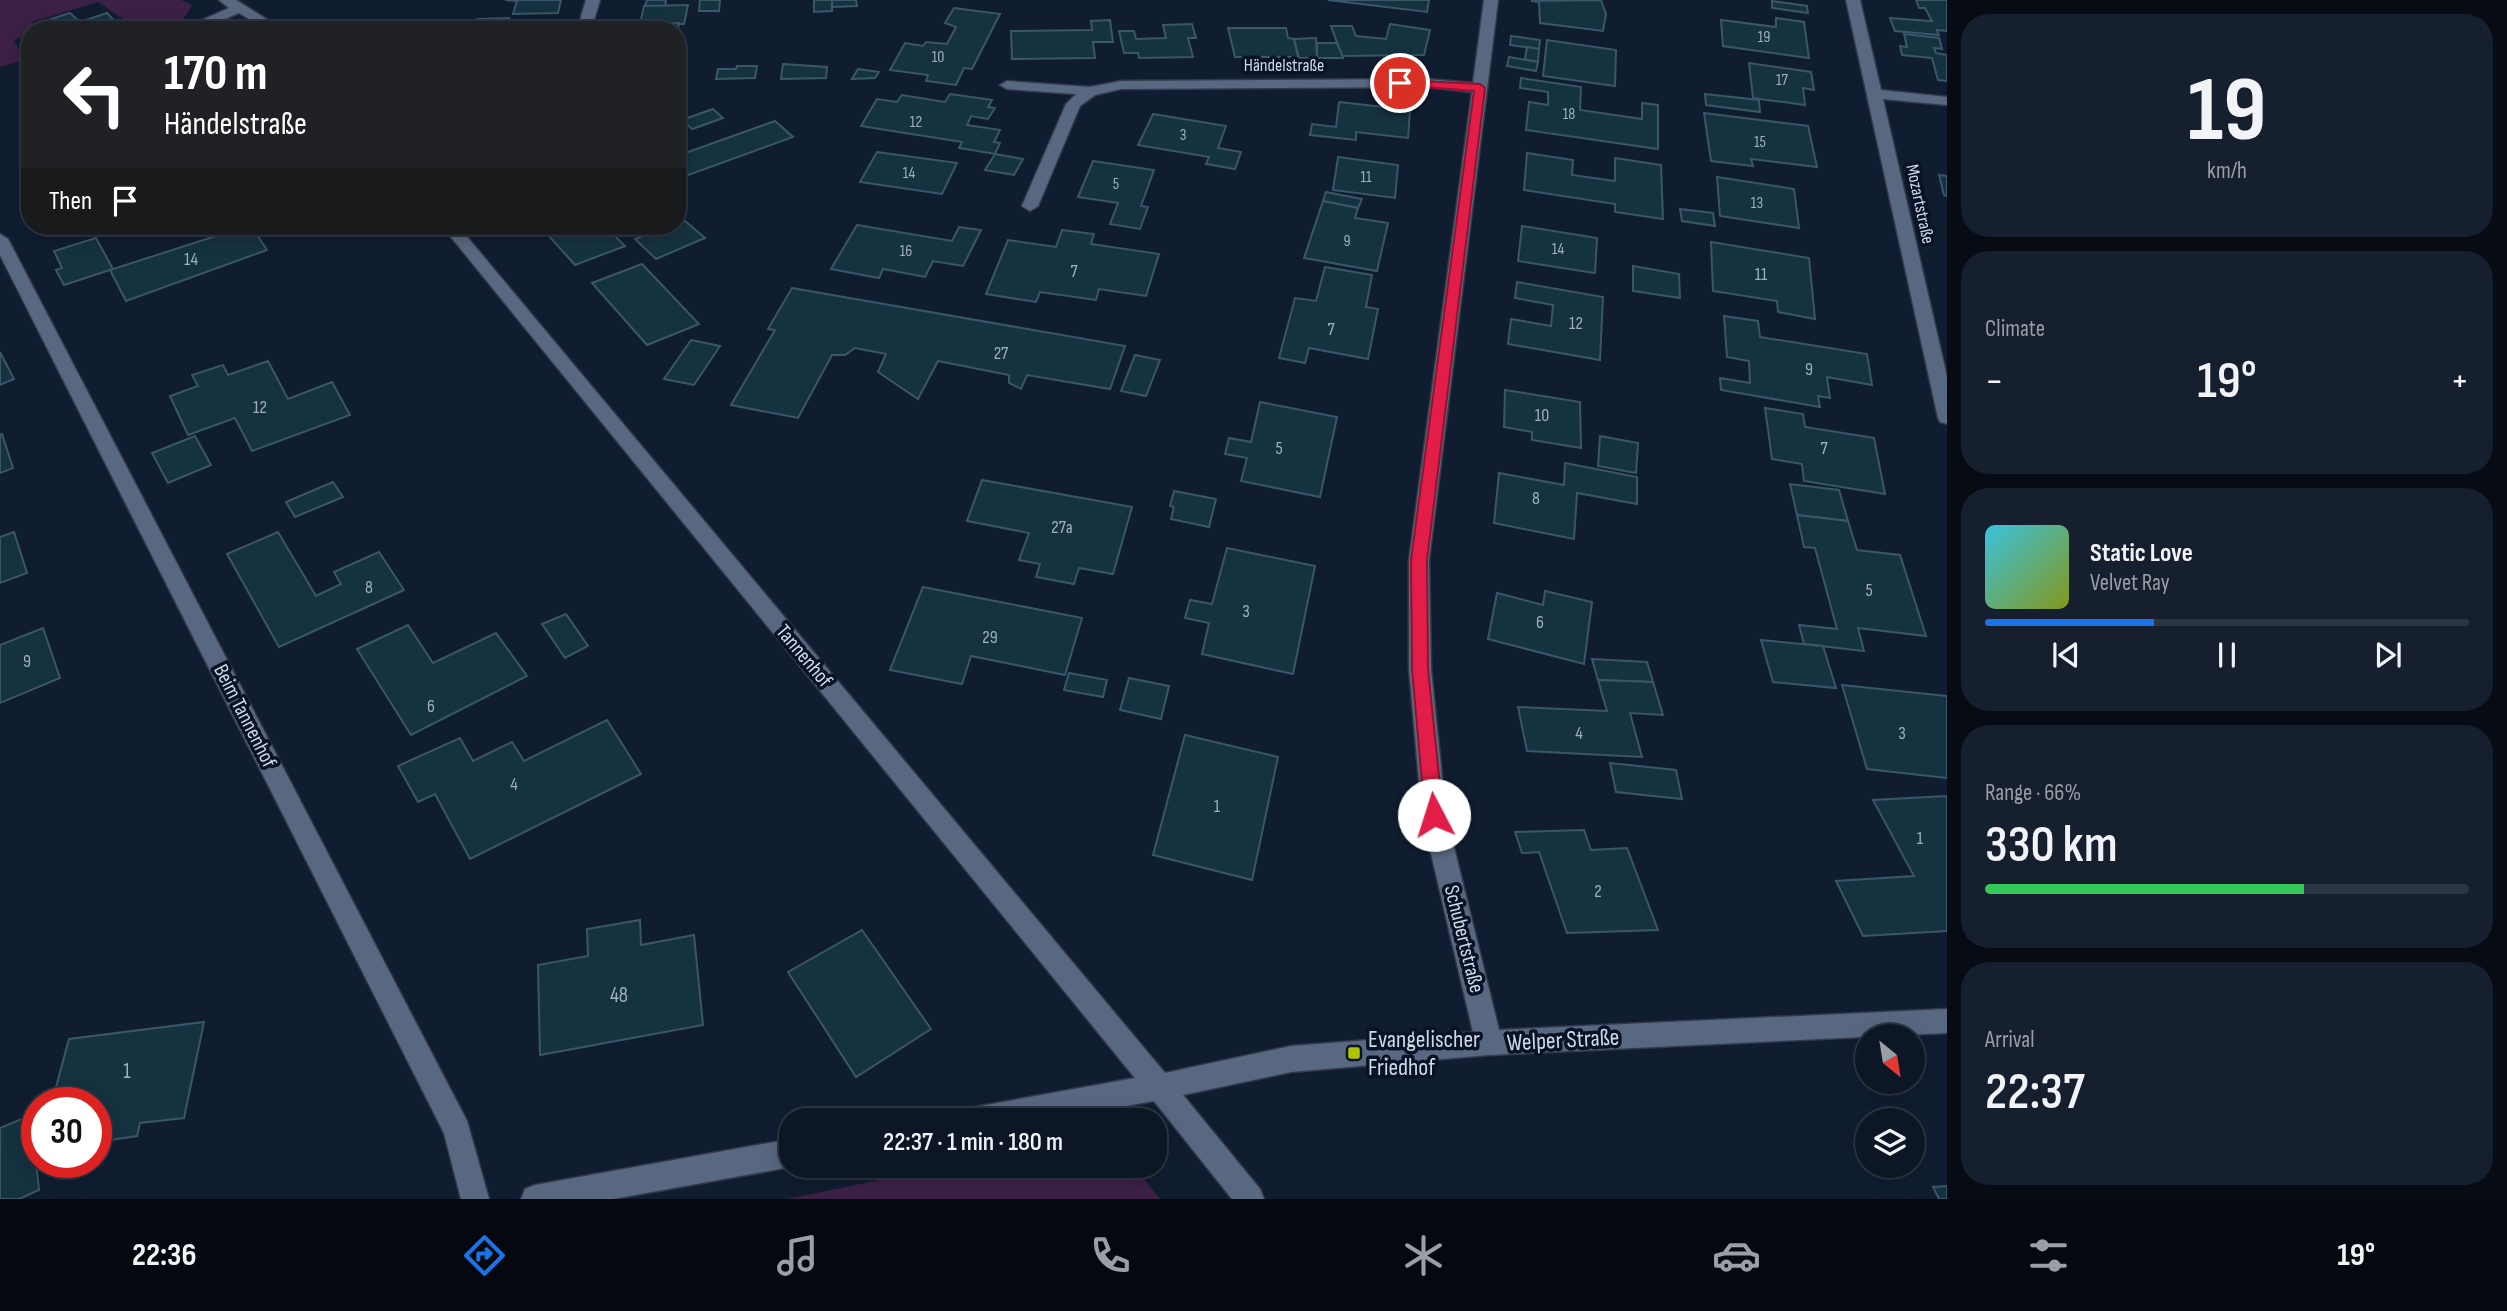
<!DOCTYPE html>
<meta charset="utf-8">
<style>
:root{--surface:#0c1625;--page:#151f2d;--text:#f1f3f6;--muted:#9a9fa7;--line:#2c3542;--accent:#1a73e8}
body{margin:0;font-family:"Sofia Sans Condensed",sans-serif;background:var(--page);color:var(--text);height:100vh;display:flex;flex-direction:column;font-size:26px;white-space:nowrap}
*{box-sizing:border-box;margin:0}
p{font-size:23px;color:var(--muted)}
.icon{flex:none;width:38px;height:38px;fill:none;stroke:currentColor;stroke-width:2;stroke-linecap:round;stroke-linejoin:round}
.map{position:relative;flex:1;overflow:hidden}
.side{display:flex;flex-direction:column;gap:14px;padding:14px;background:#070c14;width:560px}
.side>*{flex:none}
.hud{position:absolute;left:21px;top:21px;width:665px;height:214px;border-radius:28px;box-shadow:0 4px 18px #0003,0 0 0 2px var(--line);background:#202124;color:#fff;overflow:hidden}
.needle{width:46px;rotate:150deg}
.tools{position:absolute;left:1855px;top:1024px;display:grid;gap:14px}
.tools a{display:grid;place-items:center;width:70px;height:70px;border-radius:50%;background:var(--surface);box-shadow:0 4px 18px #0003,0 0 0 2px var(--line);font-size:35px}
.speed{position:absolute;left:21px;top:1087px;display:flex;gap:14px;font-size:35px;font-weight:700;text-align:center}
.speed>*{display:grid;place-content:center;width:91px;height:91px;border-radius:50%;background:var(--surface);box-shadow:0 4px 18px #0003,0 0 0 2px var(--line);line-height:1}
.speed .limit{border:10px solid #d22;background:#fff;color:#111}
.pin{position:absolute;display:grid;place-items:center;width:60px;height:60px;color:#fff;margin:-30px;border:4px solid #fff;border-radius:50%;box-shadow:0 2px 7px #0007}
.me{position:absolute;width:77px;margin:-38px;rotate:355deg;stroke-linejoin:round;filter:drop-shadow(0 0 5px #0008)}
.turn{display:flex;align-items:center;gap:24px;height:147px;padding:0 28px;font-size:32px}
.turn .icon{width:91px;height:91px;stroke-width:2.5}
.turn b{display:block;font-size:49px;line-height:60px}
.then{display:flex;align-items:center;height:66px;padding:0 28px;background:#0003;gap:14px;font-size:26px}
.big{font-size:52px;font-weight:600;line-height:1.1}
.side .tile{flex:1;display:flex;flex-direction:column;justify-content:center;gap:10px;min-width:0;padding:0 24px;border-radius:28px;background:var(--page)}
.side .dial{align-items:center;gap:0}
.dial b{font-size:91px;line-height:1}
.song{display:flex;align-items:center;gap:21px}
.cover{width:84px;height:84px;border-radius:10px;background:linear-gradient(135deg,hsl(190 70% 55%),hsl(70 70% 35%))}
.played{height:7px;border-radius:4px;background:linear-gradient(90deg,var(--accent) 35%,var(--line) 35%)}
.keys{display:flex;justify-content:space-around;direction:ltr}
.heat{display:flex;justify-content:space-between;align-items:center;font-size:38px;direction:ltr}
.charge{height:10px;border-radius:5px;background:linear-gradient(90deg,#34c759 66%,var(--line) 0)}
.trip{position:absolute;left:779px;top:1108px;width:388px;height:70px;border-radius:28px;background:var(--surface);box-shadow:0 4px 18px #0003,0 0 0 2px var(--line);font-weight:600;line-height:70px;text-align:center}
.menu{display:flex;height:112px;justify-content:space-around;align-items:center;background:#05090f;color:var(--muted)}
.menu .icon{width:49px;height:49px}
.menu .selected{color:var(--accent)}
.menu b{font-size:32px;color:var(--text)}
main{display:flex;flex:1;min-height:0}
.map>svg:first-child{display:block}
.green{fill:#3c2145}
.building{fill:#153240;stroke:#3a5767;stroke-width:2}
.lines{fill:none;stroke-linecap:round;stroke-linejoin:round}
.minor-casing{stroke:#33394a;stroke-width:3}
.minor{fill:#596881;fill-rule:evenodd}
.route{fill:#e11d48;stroke:#92132f;stroke-width:2}
.poi-dot{fill:#b0c501;stroke:#081327;stroke-width:2.5}
.labels{text-anchor:middle;dominant-baseline:central;stroke-width:7;stroke-linejoin:round;paint-order:stroke}
.far-number-label{font-size:16px;fill:#a2afbd}
.far-street-label{font-size:18px;fill:#d1d9e7;stroke:#081327}
.number-label{font-size:18px;fill:#a2afbd}
.street-label{font-size:21px;fill:#d1d9e7;stroke:#081327}
.near-number-label{font-size:21px;fill:#a2afbd}
.near-poi-label{font-size:24px;fill:#d1d9e7;stroke:#081327;text-anchor:start}
.near-street-label{font-size:24px;fill:#d1d9e7;stroke:#081327}
</style>
<main>
<div class="map">
<svg width="1947" height="1199" viewBox="0 0 1947 1199">
<rect width="100%" height="100%" fill="#101d31"/>
<!-- green -->
<g class="green">
<path d="M 0,0 L 181,0 L 192,5 L 181,23 C 136,36 135,26 98,2 L 32,22 L 37,30 L 30,30 L 30,34 L 13,40 L 26,59 L 0,67 Z"/>
<polygon points="948,1166 1133,1166 1160,1199 787,1199"/>
</g>
<!-- building -->
<g class="building">
<polygon points="505,0 561,0 558,13 513,14 517,1"/>
<polygon points="647,0 666,0 665,6 645,6"/>
<polygon points="700,0 720,0 719,11 699,11"/>
<polygon points="814,0 832,0 832,11 814,12"/>
<polygon points="832,0 856,0 857,6 832,7"/>
<polygon points="1328,0 1429,0 1427,12"/>
<polygon points="1601,0 1606,14 1603,31 1540,23 1539,2 1531,1"/>
<polygon points="1916,0 1947,0 1947,31 1937,30 1939,35 1895,31 1890,18 1932,21 1925,8 1919,8"/>
<polygon points="1772,1 1807,6 1808,13 1772,8"/>
<polygon points="688,5 684,24 640,24 644,6"/>
<polygon points="954,8 1000,14 972,69 964,68 956,85 926,81 928,75 890,70 905,43 923,46 926,42 947,44 956,27 945,23"/>
<polygon points="70,13 80,22 107,13 123,30 49,30 42,22"/>
<polygon points="509,18 506,29 474,30 477,19"/>
<polygon points="1776,18 1804,22 1809,58 1723,46 1721,20 1776,27"/>
<polygon points="1110,20 1113,42 1093,42 1095,58 1012,59 1011,31 1092,30 1091,21"/>
<polygon points="619,24 640,24 679,23 677,33 677,30 617,30"/>
<polygon points="1192,24 1196,38 1188,38 1193,57 1139,58 1138,53 1124,53 1119,31 1134,31 1136,39 1166,38 1163,25"/>
<polygon points="1390,24 1430,30 1424,55 1342,56 1331,26 1352,26 1356,36 1386,39"/>
<polygon points="1228,28 1286,28 1288,38 1294,39 1298,57 1235,57"/>
<polygon points="1904,34 1939,38 1942,49 1934,48 1936,53 1947,55 1947,81 1938,80 1932,58 1902,55 1900,46 1907,47"/>
<polygon points="1511,36 1540,40 1539,49 1510,45"/>
<polygon points="1316,38 1317,58 1299,58 1294,39"/>
<polygon points="1547,40 1616,50 1615,86 1543,76"/>
<polygon points="1317,43 1337,43 1343,58 1317,58"/>
<polygon points="1527,47 1539,49 1538,62 1525,59"/>
<polygon points="1509,57 1538,62 1536,71 1507,66"/>
<polygon points="1749,63 1811,72 1814,90 1803,88 1805,105 1753,98"/>
<polygon points="783,64 827,67 826,78 781,79"/>
<polygon points="737,66 757,66 755,78 716,79 718,69 736,69"/>
<polygon points="858,69 879,72 875,78 852,79"/>
<polygon points="1521,78 1581,87 1580,110 1642,119 1642,103 1658,105 1658,149 1526,130 1529,102 1548,105 1548,92 1520,88"/>
<polygon points="950,94 992,100 988,107 995,108 988,119 971,116 967,125 1000,130 994,142 1000,143 995,154 959,148 962,142 861,126 877,99 897,102 902,95 945,102"/>
<polygon points="1705,94 1759,100 1760,112 1706,105"/>
<polygon points="1339,102 1410,110 1408,138 1356,132 1356,140 1310,135 1312,124 1336,127"/>
<polygon points="713,109 723,118 692,129 682,120"/>
<polygon points="1704,113 1808,126 1817,167 1751,159 1753,166 1711,161"/>
<polygon points="1153,114 1226,126 1218,148 1241,152 1235,169 1206,164 1209,157 1138,145"/>
<polygon points="775,121 793,137 677,179 677,156"/>
<polygon points="877,152 957,163 942,194 860,182"/>
<polygon points="1527,153 1573,160 1572,175 1615,181 1615,158 1661,165 1663,219 1615,212 1615,204 1524,190"/>
<polygon points="995,154 1023,159 1014,175 985,170"/>
<polygon points="1338,157 1398,165 1395,198 1333,190"/>
<polygon points="1093,161 1154,170 1141,206 1148,207 1140,229 1110,224 1118,203 1078,197"/>
<polygon points="1939,175 1947,176 1947,196 1944,195"/>
<polygon points="1717,177 1794,189 1799,228 1720,216"/>
<polygon points="1326,192 1362,199 1358,208 1323,201"/>
<polygon points="1323,201 1358,208 1355,218 1388,223 1377,271 1304,258"/>
<polygon points="1680,209 1713,213 1715,226 1682,221"/>
<polygon points="684,220 705,238 656,259 635,239 668,226 677,226 677,222"/>
<polygon points="857,225 952,241 959,227 981,230 963,266 933,261 925,277 883,269 879,278 831,269"/>
<polygon points="247,226 251,226 267,250 126,301 110,270"/>
<polygon points="540,226 605,226 625,246 575,265"/>
<polygon points="1522,226 1597,238 1595,273 1518,261"/>
<polygon points="1062,230 1094,234 1091,244 1159,254 1146,296 1099,289 1096,300 1040,292 1036,302 986,294 1008,240 1056,247"/>
<polygon points="96,238 113,269 64,285 56,270 62,268 54,251"/>
<polygon points="1711,242 1809,258 1815,319 1778,312 1777,301 1713,291"/>
<polygon points="642,264 699,324 647,345 592,283"/>
<polygon points="1633,266 1679,274 1680,298 1633,291"/>
<polygon points="1325,267 1372,275 1366,307 1378,309 1368,359 1309,348 1305,363 1279,358 1295,298 1316,301"/>
<polygon points="1517,282 1603,297 1600,360 1508,344 1511,319 1551,326 1553,305 1515,298"/>
<polygon points="792,288 1125,346 1110,389 1027,375 1021,389 1009,383 1009,375 938,361 918,399 878,372 886,354 855,348 845,355 832,355 798,418 731,405 775,330 768,329"/>
<polygon points="1724,316 1758,321 1760,337 1867,354 1872,385 1827,377 1830,398 1818,396 1820,407 1721,390 1720,378 1750,383 1749,361 1727,357"/>
<polygon points="691,340 720,346 694,385 664,379"/>
<polygon points="0,352 14,379 0,385"/>
<polygon points="1135,355 1160,360 1146,396 1121,391"/>
<polygon points="268,361 288,399 332,382 350,415 252,451 235,418 188,435 170,396 198,386 192,375 223,365 228,375"/>
<polygon points="1505,390 1580,402 1581,448 1532,440 1532,432 1504,427"/>
<polygon points="1260,402 1337,417 1320,497 1241,481 1247,458 1225,454 1229,438 1251,442"/>
<polygon points="1765,408 1803,414 1805,427 1874,438 1885,494 1804,481 1802,464 1772,459"/>
<polygon points="2,434 13,468 0,473 0,435"/>
<polygon points="195,436 211,465 168,483 152,453"/>
<polygon points="1600,436 1638,443 1636,473 1598,466"/>
<polygon points="1565,463 1637,477 1637,504 1577,493 1574,539 1494,523 1499,473 1564,485"/>
<polygon points="982,480 1132,507 1113,574 1079,568 1074,584 1036,577 1040,564 1019,560 1029,533 967,521"/>
<polygon points="333,482 343,497 295,517 286,502"/>
<polygon points="1790,484 1839,490 1848,521 1797,515"/>
<polygon points="1174,491 1216,499 1209,527 1171,519 1174,507 1170,506"/>
<polygon points="1797,515 1848,521 1857,550 1900,555 1926,636 1858,628 1864,651 1804,644 1799,625 1837,629 1815,548 1804,547"/>
<polygon points="14,532 27,573 0,583 0,537"/>
<polygon points="278,532 316,596 341,584 334,572 379,552 404,590 279,647 227,554"/>
<polygon points="1227,548 1315,566 1293,674 1202,654 1209,623 1185,618 1190,600 1212,604"/>
<polygon points="923,587 1082,618 1065,675 971,656 962,684 890,670"/>
<polygon points="1545,591 1592,602 1584,664 1488,639 1497,593 1543,605"/>
<polygon points="566,614 588,646 565,658 542,624"/>
<polygon points="408,625 433,663 496,633 527,676 411,735 357,649"/>
<polygon points="43,628 60,678 0,703 0,645"/>
<polygon points="1761,640 1823,646 1836,688 1773,682"/>
<polygon points="1592,659 1647,662 1653,682 1598,680"/>
<polygon points="1069,673 1107,680 1103,697 1064,690"/>
<polygon points="1129,678 1169,686 1161,719 1120,710"/>
<polygon points="1598,680 1653,682 1663,715 1630,713 1642,757 1527,751 1518,707 1607,711"/>
<polygon points="1842,685 1947,696 1947,778 1867,769"/>
<polygon points="607,720 641,774 470,859 435,794 418,802 398,766 460,738 473,761 512,742 524,761"/>
<polygon points="1185,735 1278,757 1252,880 1153,855"/>
<polygon points="1610,763 1676,770 1682,799 1616,792"/>
<polygon points="1947,796 1947,931 1863,936 1836,881 1914,876 1873,800"/>
<polygon points="1584,830 1591,850 1627,848 1658,930 1567,933 1539,852 1522,853 1515,832"/>
<polygon points="640,920 641,945 694,935 703,1025 540,1055 538,965 588,956 587,929"/>
<polygon points="862,930 931,1029 856,1077 788,972"/>
<polygon points="204,1022 184,1118 140,1123 137,1136 96,1142 96,1102 52,1102 69,1039"/>
<polygon points="31,1115 39,1190 19,1199 0,1199 0,1128"/>
<polygon points="1947,1186 1947,1199 1939,1199 1933,1187"/>
</g>
<g class="lines">
<!-- minor casing -->
<g class="minor-casing">
<g id="minor">
<polygon points="219,0 236,0 284,30 267,30 239,13 199,30 179,30 229,8"/>
<polygon points="586,0 600,0 591,30 577,30"/>
<polygon points="1484,0 1498,0 1429,560 1431,669 1446,815 1499,1030 1947,1009 1947,1033 1489,1055 1291,1072 1183,1095 1260,1189 1264,1199 1232,1199 1154,1101 1048,1120 961,1120 965,1111 975,1107 1135,1078 442,226 458,226 1165,1073 1291,1046 1473,1032 1422,815 1409,669 1409,560 1472,92 1428,87 1121,89 1095,95 1080,106 1038,206 1030,211 1022,206 1066,104 1076,94 1007,89 1000,85 1007,81 1090,87 1121,81 1428,79 1473,83"/>
<polygon points="1846,0 1860,0 1881,90 1947,97 1947,105 1883,99 1947,377 1947,424 1940,422 1938,418"/>
<polygon points="0,234 8,239 467,1121 489,1199 461,1199 444,1133 0,255"/>
<polygon points="791,1139 791,1166 794,1166 791,1167 613,1199 521,1199 525,1189 535,1185"/>
</g>
</g>
<!-- minor -->
<use href="#minor" class="minor"/>
</g>
<!-- route -->
<polygon class="route" points="1400,80 1480,84 1485,88 1427,560 1428,669 1443,815 1440,820 1434,823 1427,820 1425,815 1412,669 1411,560 1474,91 1396,85 1395,83"/>
<!-- markers -->
<rect class="poi-dot" x="1347" y="1046" width="14" height="14" rx="3.5"/>
<g class="labels">
<!-- far-number labels -->
<g class="far-number-label">
<text x="1764" y="37">19</text>
<text x="938" y="57">10</text>
<text x="1782" y="80">17</text>
<text x="1569" y="114">18</text>
<text x="916" y="122">12</text>
<text x="1183" y="135">3</text>
<text x="1760" y="142">15</text>
<text x="909" y="173">14</text>
<text x="1366" y="177">11</text>
<text x="1116" y="184">5</text>
<text x="1757" y="203">13</text>
<text x="1347" y="241">9</text>
<text x="1558" y="249">14</text>
<text x="906" y="251">16</text>
</g>
<!-- far-street labels -->
<g class="far-street-label">
<text x="1284" y="65">Händelstraße</text>
<text transform="translate(1920 204) rotate(78)">Mozartstraße</text>
</g>
<!-- number labels -->
<g class="number-label">
<text x="191" y="259">14</text>
<text x="1074" y="271">7</text>
<text x="1761" y="274">11</text>
<text x="1576" y="323">12</text>
<text x="1331" y="329">7</text>
<text x="1001" y="353">27</text>
<text x="1809" y="369">9</text>
<text x="260" y="407">12</text>
<text x="1542" y="415">10</text>
<text x="1279" y="448">5</text>
<text x="1824" y="448">7</text>
<text x="1536" y="498">8</text>
<text x="1062" y="527">27a</text>
<text x="369" y="587">8</text>
<text x="1869" y="590">5</text>
<text x="1246" y="611">3</text>
<text x="1540" y="622">6</text>
<text x="990" y="637">29</text>
<text x="27" y="661">9</text>
<text x="431" y="706">6</text>
<text x="1579" y="733">4</text>
<text x="1902" y="733">3</text>
<text x="514" y="784">4</text>
<text x="1217" y="806">1</text>
<text x="1920" y="838">1</text>
<text x="1598" y="891">2</text>
</g>
<!-- street labels -->
<g class="street-label">
<text transform="translate(804 656) rotate(50)">Tannenhof</text>
<text transform="translate(245 716) rotate(63)">Beim Tannenhof</text>
<text transform="translate(1464 939) rotate(76)">Schubertstraße</text>
</g>
<!-- near-number labels -->
<g class="near-number-label">
<text x="619" y="995">48</text>
<text x="127" y="1071">1</text>
</g>
<!-- near-poi labels -->
<g class="near-poi-label">
<text x="1368" y="1039">Evangelischer<tspan x="1368" dy="28">Friedhof</tspan></text>
</g>
<!-- near-street labels -->
<g class="near-street-label">
<text transform="translate(1563 1040) rotate(-3)">Welper Straße</text>
</g>
</g>
</svg>
<div class="tools">
<a><svg class="needle" viewBox="-14 -14 28 28"><path d="M0-13l5 13h-10z" fill="#e53935"/><path d="M0 13l5-13h-10z" fill="#9a9fa7"/></svg></a>
<a><svg class="icon" aria-label="layers" viewBox="0 0 24 24"><path d="M12 4l9 5-9 5-9-5zM3 14l9 5 9-5"/></svg></a>
</div>
<div class="speed"><div class="limit">30</div></div>
<div class="pin" style="left:1400px;top:83px;background:#d93025"><svg class="icon" aria-label="arrive" viewBox="0 0 24 24"><path d="M6 21V4h12l-3 4 3 4H6"/></svg></div>
<svg class="me" style="left:1434px;top:815px" viewBox="-20 -20 40 40"><circle r="19" fill="#fff"/><path d="M0-13L10 11 0 6-10 11z" fill="#e11d48"/></svg>
<div class="trip">22:37 · 1 min · 180 m</div>
<div class="hud">
<div class="turn"><svg class="icon" aria-label="left" viewBox="0 0 24 24"><path d="M17 20v-9H6M10 6l-5 5 5 5"/></svg><div><b>170 m</b>Händelstraße</div></div>
<div class="then">Then<svg class="icon" aria-label="arrive" viewBox="0 0 24 24"><path d="M6 21V4h12l-3 4 3 4H6"/></svg></div>
</div>
</div>
<section class="side">
<div class="tile dial"><b>19</b><p>km/h</p></div>
<div class="tile"><p>Climate</p>
<div class="heat"><a>−</a><b class="big">19°</b><a>+</a></div>
</div>
<div class="tile">
<div class="song"><i class="cover"></i><div><b>Static Love</b><p>Velvet Ray</p></div></div>
<div class="played"></div>
<div class="keys"><svg class="icon" aria-label="previous" viewBox="0 0 24 24"><path d="M18 5L8 12l10 7zM5 5v14"/></svg><svg class="icon" aria-label="pause" viewBox="0 0 24 24"><path d="M8 5v14M16 5v14"/></svg><svg class="icon" aria-label="next" viewBox="0 0 24 24"><path d="M6 5l10 7-10 7zM19 5v14"/></svg></div>
</div>
<div class="tile"><p>Range · 66%</p><b class="big">330 km</b><div class="charge"></div></div>
<div class="tile"><p>Arrival</p><b class="big">22:37</b></div>
</section>
</main>
<nav class="menu">
<b>22:36</b>
<svg class="icon selected" aria-label="directions" viewBox="0 0 24 24"><path d="M12 3l9 9-9 9-9-9zM9 14v-3h6M13 9l2 2-2 2"/></svg>
<svg class="icon" aria-label="music" viewBox="0 0 24 24"><path d="M9 18V5l10-2v13"/><circle cx="6" cy="18" r="3"/><circle cx="16" cy="16" r="3"/></svg>
<svg class="icon" aria-label="phone" viewBox="0 0 24 24"><path d="M5 4h4l2 5-3 2q2 4 5 5l2-3 5 2v4C11 20 4 13 5 4z"/></svg>
<svg class="icon" aria-label="climate" viewBox="0 0 24 24"><path d="M12 3v18M4 7l16 10M4 17L20 7"/></svg>
<svg class="icon" aria-label="car" viewBox="0 0 24 24"><path d="M5 17H2v-5l4-1 3-4h7l3 4 3 1v5h-3M9 17h6M6 11h13"/><circle cx="7" cy="17" r="2"/><circle cx="17" cy="17" r="2"/></svg>
<svg class="icon" aria-label="filters" viewBox="0 0 24 24"><path d="M4 7h16M4 17h16"/><circle cx="9" cy="7" r="2"/><circle cx="15" cy="17" r="2"/></svg>
<b>19°</b>
</nav>
